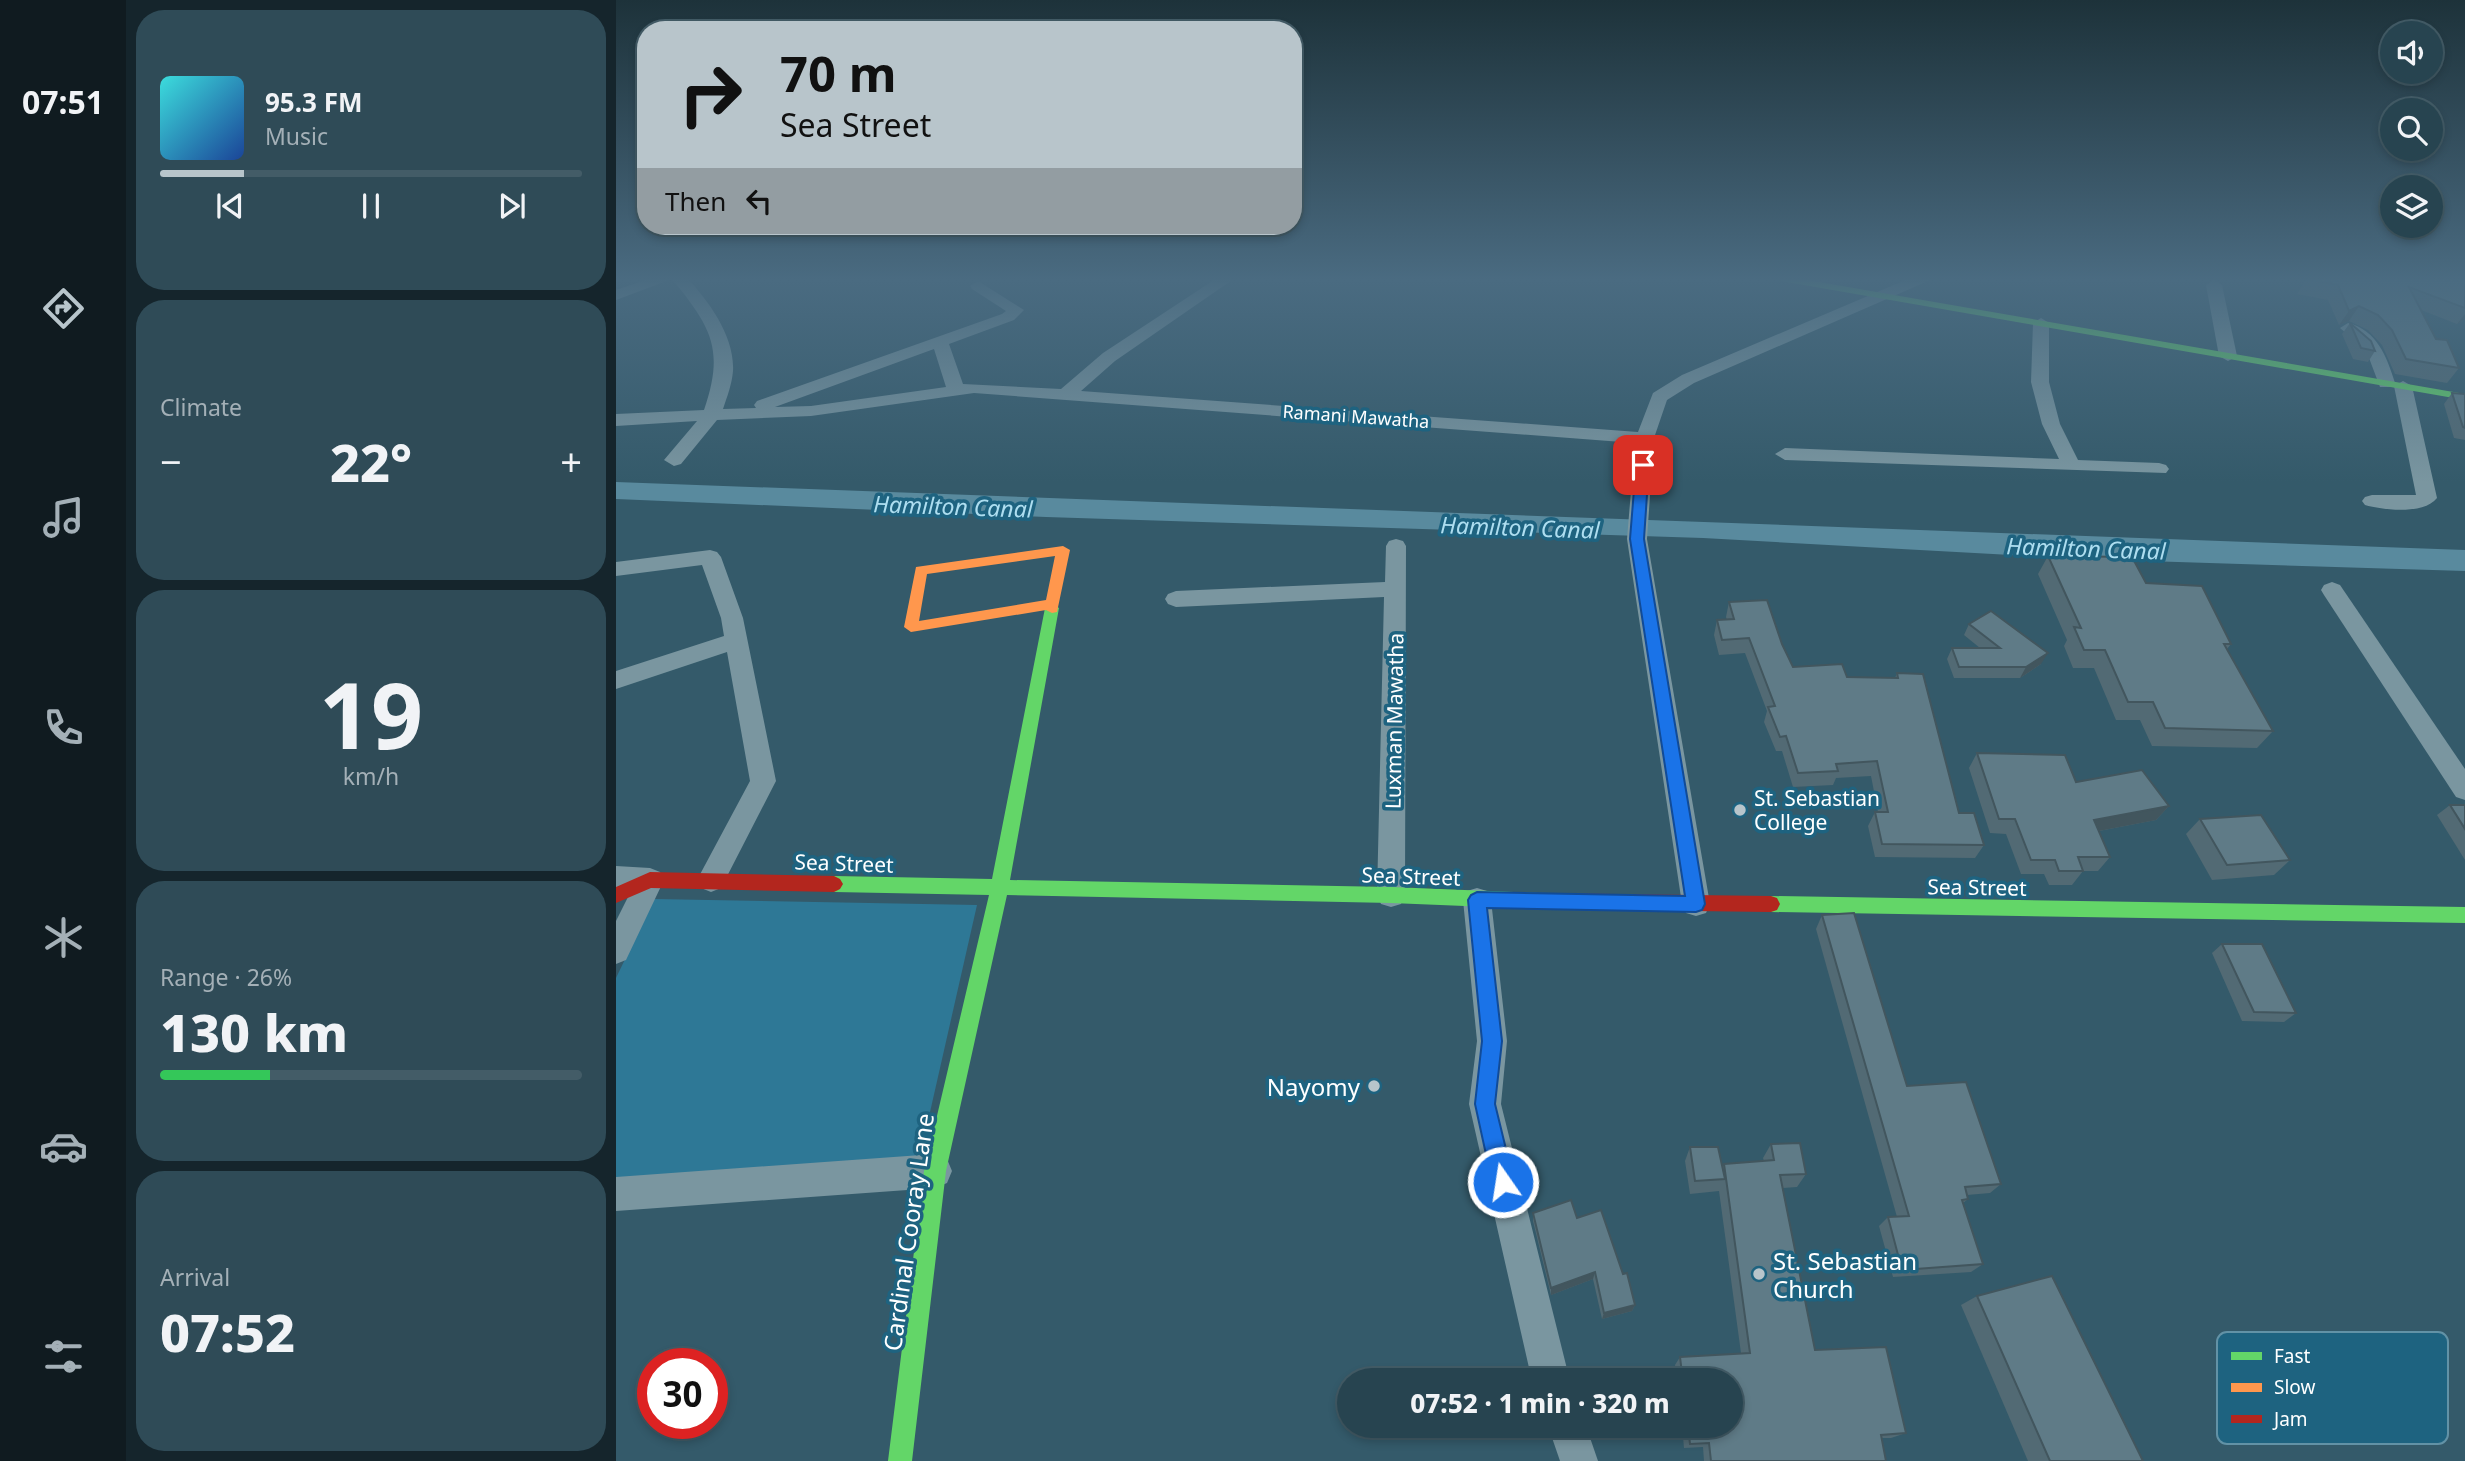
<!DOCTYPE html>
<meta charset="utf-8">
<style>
:root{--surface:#274450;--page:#2f4b57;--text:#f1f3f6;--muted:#a4b0b7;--line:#435c67;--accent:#b8c5cb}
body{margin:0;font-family:"Noto Sans",sans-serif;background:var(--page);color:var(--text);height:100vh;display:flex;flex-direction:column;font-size:26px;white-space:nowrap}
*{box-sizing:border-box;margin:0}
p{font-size:23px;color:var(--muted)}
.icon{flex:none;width:38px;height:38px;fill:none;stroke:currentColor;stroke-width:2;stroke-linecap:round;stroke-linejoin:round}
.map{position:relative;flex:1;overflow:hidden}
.panel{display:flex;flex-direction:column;gap:10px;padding:10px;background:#15252c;width:490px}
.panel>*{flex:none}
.banner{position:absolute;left:21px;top:21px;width:665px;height:214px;border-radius:28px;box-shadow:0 4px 10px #0003,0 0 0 2px var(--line);background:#b8c5cb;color:#111;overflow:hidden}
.controls{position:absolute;left:1764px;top:21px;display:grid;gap:14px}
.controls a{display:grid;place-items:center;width:63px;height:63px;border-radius:50%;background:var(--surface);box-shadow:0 4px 10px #0003,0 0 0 2px var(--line);font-size:35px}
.speed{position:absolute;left:21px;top:1348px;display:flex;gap:14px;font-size:35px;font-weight:700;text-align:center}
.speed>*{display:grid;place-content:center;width:91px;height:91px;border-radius:50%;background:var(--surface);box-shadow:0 4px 10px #0003,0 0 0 2px var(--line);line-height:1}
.speed .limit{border:10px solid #d22;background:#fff;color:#111}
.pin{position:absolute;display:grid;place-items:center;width:60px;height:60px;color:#fff;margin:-30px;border-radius:14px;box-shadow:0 4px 10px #0006}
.me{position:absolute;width:77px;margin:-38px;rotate:347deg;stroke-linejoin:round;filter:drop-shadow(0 0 5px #0008)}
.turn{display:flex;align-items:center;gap:24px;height:147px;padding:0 28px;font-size:32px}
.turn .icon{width:91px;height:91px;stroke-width:2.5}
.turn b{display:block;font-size:49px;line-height:60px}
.then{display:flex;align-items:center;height:66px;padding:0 28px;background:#0003;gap:14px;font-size:26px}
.big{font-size:52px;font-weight:800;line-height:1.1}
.panel .widget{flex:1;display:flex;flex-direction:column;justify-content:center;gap:10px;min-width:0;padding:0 24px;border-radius:28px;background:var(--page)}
.panel .dial{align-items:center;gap:0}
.dial b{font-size:91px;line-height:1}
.song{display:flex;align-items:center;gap:21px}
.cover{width:84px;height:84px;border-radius:10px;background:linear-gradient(135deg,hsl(180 70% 55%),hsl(220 70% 35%))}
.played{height:7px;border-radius:4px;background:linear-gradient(90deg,var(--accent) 20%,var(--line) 20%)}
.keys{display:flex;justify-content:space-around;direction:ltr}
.heat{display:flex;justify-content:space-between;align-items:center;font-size:38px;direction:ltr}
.charge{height:10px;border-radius:5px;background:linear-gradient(90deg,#34c759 26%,var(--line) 0)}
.trip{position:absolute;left:721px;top:1368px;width:406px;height:70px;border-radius:35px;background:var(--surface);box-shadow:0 4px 10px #0003,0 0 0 2px var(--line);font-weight:800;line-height:70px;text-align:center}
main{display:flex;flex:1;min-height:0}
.menu{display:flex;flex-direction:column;width:126px;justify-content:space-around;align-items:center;background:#101b20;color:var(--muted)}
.menu .icon{width:49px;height:49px}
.menu .selected{color:var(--accent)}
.menu b{font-size:32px;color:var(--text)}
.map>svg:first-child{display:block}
.green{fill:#2e7896}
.water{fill:#598a9e}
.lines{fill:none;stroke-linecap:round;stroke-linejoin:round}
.street{fill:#7a96a0;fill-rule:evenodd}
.fast{fill:#63d668;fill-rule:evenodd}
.slow{fill:#ff974d;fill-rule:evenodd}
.jam{fill:#b3261e;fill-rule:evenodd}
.wall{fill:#526a74}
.shaded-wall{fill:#42565e}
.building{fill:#5f7b87;stroke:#42565e;stroke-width:2}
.route{fill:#1a73e8;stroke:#114b97;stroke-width:2}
.poi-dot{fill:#b8c5cb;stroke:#1e6380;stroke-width:2.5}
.labels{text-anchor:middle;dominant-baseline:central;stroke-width:7;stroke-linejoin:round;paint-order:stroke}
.far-street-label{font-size:18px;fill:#fff;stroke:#1e6380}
.street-label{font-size:21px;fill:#fff;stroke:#1e6380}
.poi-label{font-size:21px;fill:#fff;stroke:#1e6380;text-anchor:start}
.water-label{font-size:23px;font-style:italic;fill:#aedef0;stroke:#1e6380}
.near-poi-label{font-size:24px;fill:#fff;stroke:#1e6380;text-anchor:end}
.near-street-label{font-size:24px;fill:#fff;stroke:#1e6380}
.key{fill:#1e6380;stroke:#6292a6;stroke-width:2}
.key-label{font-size:19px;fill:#fff}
</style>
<main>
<nav class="menu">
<b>07:51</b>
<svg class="icon selected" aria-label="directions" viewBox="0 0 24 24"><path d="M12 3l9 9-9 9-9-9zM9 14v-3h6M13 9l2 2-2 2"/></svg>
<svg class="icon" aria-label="music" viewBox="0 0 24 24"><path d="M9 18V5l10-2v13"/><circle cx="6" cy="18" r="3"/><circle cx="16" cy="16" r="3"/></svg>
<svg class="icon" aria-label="phone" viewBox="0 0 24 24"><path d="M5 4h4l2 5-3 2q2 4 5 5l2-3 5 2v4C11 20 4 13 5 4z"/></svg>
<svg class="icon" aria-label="climate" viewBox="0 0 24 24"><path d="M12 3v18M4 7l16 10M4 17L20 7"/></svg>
<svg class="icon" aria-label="car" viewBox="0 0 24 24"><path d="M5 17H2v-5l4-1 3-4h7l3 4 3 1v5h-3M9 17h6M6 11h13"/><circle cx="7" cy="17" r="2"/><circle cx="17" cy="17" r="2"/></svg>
<svg class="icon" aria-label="filters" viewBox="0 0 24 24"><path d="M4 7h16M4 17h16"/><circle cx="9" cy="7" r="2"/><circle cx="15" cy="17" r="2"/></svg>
</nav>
<section class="panel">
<div class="widget">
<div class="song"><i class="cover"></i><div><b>95.3 FM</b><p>Music</p></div></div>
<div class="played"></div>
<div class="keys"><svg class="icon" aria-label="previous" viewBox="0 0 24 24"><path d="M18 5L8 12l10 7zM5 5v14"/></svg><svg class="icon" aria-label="pause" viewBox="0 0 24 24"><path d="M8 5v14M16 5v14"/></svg><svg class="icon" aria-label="next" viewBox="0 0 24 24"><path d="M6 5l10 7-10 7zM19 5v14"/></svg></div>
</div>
<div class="widget"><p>Climate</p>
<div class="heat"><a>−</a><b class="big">22°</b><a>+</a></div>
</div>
<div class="widget dial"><b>19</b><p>km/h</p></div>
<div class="widget"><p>Range · 26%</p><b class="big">130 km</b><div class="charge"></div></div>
<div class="widget"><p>Arrival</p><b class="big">07:52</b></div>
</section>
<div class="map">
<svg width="1849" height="1461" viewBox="0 0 1849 1461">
<rect width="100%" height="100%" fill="#345a6a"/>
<!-- green -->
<polygon class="green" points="38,899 361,905 302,1165 0,1187 0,978"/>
<!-- water -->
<polygon class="water" points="0,482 1849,550 1849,571 1467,559 1087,538 430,517 0,499"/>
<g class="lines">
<!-- street -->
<g class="street">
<path d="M 35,278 L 71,278 C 93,301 119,337 117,371 C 116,384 111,397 107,409 L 140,408 L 138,405 L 141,401 L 386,314 L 390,311 L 356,289 L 354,286 L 362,281 L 408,310 L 398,320 L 333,344 L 347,384 L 445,389 L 487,353 L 601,278 L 619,278 L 499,361 L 465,391 L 1022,432 L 1037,393 L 1066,375 L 1294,278 L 1314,278 L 1312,281 L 1078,383 L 1051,400 L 1038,438 L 1031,539 L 1094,904 L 1090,913 L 1080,916 L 1070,913 L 1066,904 L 1011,539 L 1019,443 L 358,393 L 195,416 L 101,420 L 65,464 L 58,466 L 48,460 L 81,421 L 0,426 L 0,414 L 88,410 C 109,349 95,327 56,279 L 0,300 L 0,290 ZM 318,349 L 330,387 L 195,406 L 159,407 Z"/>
<polygon points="1598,280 1606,285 1621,356 1612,361 1603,356 1590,285"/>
<polygon points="1425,318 1433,323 1433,382 1444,424 1462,460 1543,463 1550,465 1553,469 1550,473 1169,460 1159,454 1169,448 1443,459 1426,424 1415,382 1417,323"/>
<path d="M 1732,323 C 1761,330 1771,357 1779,383 L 1776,387 L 1764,387 L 1750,350 L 1724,328 Z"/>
<path d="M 1787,381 L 1796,386 L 1821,498 C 1808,515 1767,510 1749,505 L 1746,501 L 1749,497 L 1756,495 L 1800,495 L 1778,386 Z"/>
<polygon points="780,539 787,541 790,546 789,895 785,904 775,907 765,904 761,895 768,597 560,607 552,604 549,599 552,594 560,591 769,582 770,546 773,541"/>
<polygon points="94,550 101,552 105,557 127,618 160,781 105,888 95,892 85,888 81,880 134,781 111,652 0,689 0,671 108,636 105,618 86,565 0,576 0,562"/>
<polygon points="1716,582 1724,585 1849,769 1849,800 1840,797 1708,595 1705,590 1708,585"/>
<polygon points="0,866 34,868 44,872 48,880 10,960 0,964 0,921 15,891 0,890"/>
<polygon points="861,888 871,891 875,900 891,1041 885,1104 954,1381 916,1381 853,1104 861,1041 847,900 851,891"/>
<polygon points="319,1154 331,1159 336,1171 331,1183 319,1188 0,1211 0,1177"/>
<polygon points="932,1426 970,1426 982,1461 944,1461"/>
</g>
<!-- fast -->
<g class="fast">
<polygon points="1160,278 1180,278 1849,394 1849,400 1165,281"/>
<polygon points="436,603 443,608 394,880 775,887 922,893 928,895 931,901 928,907 922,909 775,903 391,895 330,1171 296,1461 272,1461 308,1171 373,895 218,892 212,889 209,884 212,879 218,876 376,879 429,608"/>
<polygon points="1155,896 1849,907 1849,923 1155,912 1149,910 1146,904 1149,898"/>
</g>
<!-- slow -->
<path class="slow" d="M 447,546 L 454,550 L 441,612 L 436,613 L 430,610 L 295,632 L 288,627 L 300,567 ZM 439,556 L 430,600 L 303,621 L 311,574 Z"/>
<!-- jam -->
<g class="jam">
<polygon points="34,872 218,876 224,879 227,884 224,889 218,892 35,888 0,903 0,887"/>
<polygon points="922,893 1155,896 1161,898 1164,904 1161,910 1155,912 922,909 916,907 913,901 916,895"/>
</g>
</g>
<!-- wall -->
<g class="wall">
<polygon points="1497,278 1512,278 1505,282"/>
<polygon points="1849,278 1849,319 1841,324 1805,310 1820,339 1843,368 1831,383 1779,374 1766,345 1752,330 1733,321 1723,325 1712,300 1681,294 1690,279"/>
<polygon points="1734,323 1759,351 1752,362 1737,359 1726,334"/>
<polygon points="1836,393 1849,394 1849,440 1838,438 1828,404"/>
<polygon points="1432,556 1530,583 1615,644 1611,649 1657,731 1641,748 1536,746 1524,720 1500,720 1478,668 1457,668 1448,646 1451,640 1422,574"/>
<polygon points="1113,602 1166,644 1177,667 1231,677 1279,678 1281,673 1343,813 1368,845 1359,858 1259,857 1252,826 1259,812 1262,812 1255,776 1220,778 1217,785 1177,787 1166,751 1160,751 1148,722 1151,711 1129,653 1103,655 1098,635 1101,620 1111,620 1110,617"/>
<polygon points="1353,624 1425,664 1404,678 1338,678 1331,659 1336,648 1364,648 1348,635"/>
<polygon points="1361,753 1460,782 1553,806 1540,820 1483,831 1494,857 1482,871 1467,871 1456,885 1433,885 1428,874 1405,874 1390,834 1374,833 1353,768"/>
<polygon points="1834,805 1849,805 1849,860 1821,815"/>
<polygon points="1584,819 1674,860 1658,875 1596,880 1570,834"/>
<polygon points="1206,915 1291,1086 1385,1184 1374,1193 1351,1195 1352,1199 1347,1203 1367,1264 1355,1272 1277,1277 1263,1226 1272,1217 1281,1217 1200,929"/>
<polygon points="1606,944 1680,1013 1668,1022 1626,1021 1596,953"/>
<polygon points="1155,1144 1190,1174 1181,1187 1167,1188 1199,1350 1290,1433 1275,1438 1266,1438 1270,1461 1088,1461 1087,1447 1068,1448 1066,1426 1115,1426 1115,1381 1061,1381 1059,1365 1064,1357 1125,1353 1103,1191 1074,1194 1069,1161 1074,1147 1107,1167 1108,1164 1148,1161 1147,1158"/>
<polygon points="917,1213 961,1218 1007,1274 1019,1305 1016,1311 986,1319 977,1279 935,1295 917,1221"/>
<polygon points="1361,1296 1527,1461 1412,1461 1345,1305"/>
</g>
<!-- shaded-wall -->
<g class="shaded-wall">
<polygon points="1743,306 1733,321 1723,325 1733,311"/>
<polygon points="1849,314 1849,319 1841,324"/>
<polygon points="1432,653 1425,664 1404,678 1410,667"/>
<polygon points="1553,806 1540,820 1467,834 1478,820"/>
<polygon points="979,1272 977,1279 935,1295 935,1288"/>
<polygon points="1019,1305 1016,1311 986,1319 988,1313"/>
</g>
<!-- building -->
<g class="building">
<polygon points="1693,278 1849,278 1849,308 1793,287 1820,339 1831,340 1843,368 1790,359 1776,330 1762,315 1743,306 1733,311 1722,285 1690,279"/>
<polygon points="1734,323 1755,341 1759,351 1745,348"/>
<polygon points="1836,393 1849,394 1849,428 1847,427"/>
<polygon points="1432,556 1516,557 1530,583 1586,586 1615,644 1608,644 1657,731 1549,728 1537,702 1512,702 1489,650 1468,650 1458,627 1465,628"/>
<polygon points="1151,600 1166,644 1177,667 1226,664 1231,677 1282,678 1281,673 1307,674 1343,813 1358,813 1368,845 1266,844 1259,812 1272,812 1261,761 1220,764 1222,771 1182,773 1170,736 1164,737 1152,707 1159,706 1133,638 1106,640 1101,620 1118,619 1113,602"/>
<polygon points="1375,611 1432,653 1410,667 1343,667 1336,648 1384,648 1353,624"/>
<polygon points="1361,753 1449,755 1460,782 1526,770 1553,806 1478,820 1494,857 1462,857 1467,871 1443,871 1439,860 1415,860 1399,819 1383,819"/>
<polygon points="1834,805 1849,805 1849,829"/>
<polygon points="1645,815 1674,860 1611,865 1584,819"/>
<polygon points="1238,913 1291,1086 1350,1082 1385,1184 1349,1187 1352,1199 1346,1200 1367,1264 1286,1270 1272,1217 1293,1216 1206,915"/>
<polygon points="1606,944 1646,944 1680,1013 1638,1012"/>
<polygon points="1184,1143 1190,1174 1164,1175 1199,1350 1270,1347 1290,1433 1265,1435 1270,1461 1095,1461 1093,1443 1074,1444 1072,1426 1115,1426 1115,1381 1067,1381 1064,1357 1134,1353 1108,1164 1158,1160 1155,1144"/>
<polygon points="1074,1147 1102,1147 1109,1179 1079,1181"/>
<polygon points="955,1200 961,1218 985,1210 1007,1274 1011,1273 1019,1305 988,1313 979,1272 935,1288 917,1213"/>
<polygon points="1436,1276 1527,1461 1434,1461 1361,1296"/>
</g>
<!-- sky -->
<linearGradient id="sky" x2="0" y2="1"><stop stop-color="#1d323a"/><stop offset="0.58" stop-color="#4a6b81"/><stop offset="1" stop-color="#4a6b81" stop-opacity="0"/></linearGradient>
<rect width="1849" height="482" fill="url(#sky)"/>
<!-- route -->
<polygon class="route" points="1027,461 1033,465 1028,539 1089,904 1086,910 1080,912 871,908 886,1041 879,1104 898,1182 895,1189 887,1193 879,1189 876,1182 859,1104 866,1041 852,900 855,895 861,892 1069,896 1014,539 1020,465"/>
<!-- markers -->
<g class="poi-dot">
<circle cx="1124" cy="810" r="7"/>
<circle cx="758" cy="1086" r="7"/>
<circle cx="1143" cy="1274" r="7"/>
</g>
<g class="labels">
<!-- far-street labels -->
<g class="far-street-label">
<text transform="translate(740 416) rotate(4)">Ramani Mawatha</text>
</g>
<!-- street labels -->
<g class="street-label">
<text transform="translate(778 721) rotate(-89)">Luxman Mawatha</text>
<text transform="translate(228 863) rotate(2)">Sea Street</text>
<text transform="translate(795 876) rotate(2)">Sea Street</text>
<text transform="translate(1361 887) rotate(1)">Sea Street</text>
</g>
<!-- poi labels -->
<g class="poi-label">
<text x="1138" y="798">St. Sebastian<tspan x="1138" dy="24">College</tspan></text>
</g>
<!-- water labels -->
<g class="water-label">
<text transform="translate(337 506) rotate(2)">Hamilton Canal</text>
<text transform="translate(904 527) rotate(2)">Hamilton Canal</text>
<text transform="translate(1470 548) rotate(2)">Hamilton Canal</text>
</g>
<!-- near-poi labels -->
<g class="near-poi-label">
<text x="744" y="1086">Nayomy</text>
<text x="1157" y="1260" text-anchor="start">St. Sebastian<tspan x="1157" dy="28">Church</tspan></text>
</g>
<!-- near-street labels -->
<g class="near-street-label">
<text transform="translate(292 1232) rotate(-82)">Cardinal Cooray Lane</text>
</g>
</g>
<!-- legend -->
<rect x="1601" y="1332" width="231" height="112" rx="10" class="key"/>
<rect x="1615" y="1352" width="31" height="8" fill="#63d668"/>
<rect x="1615" y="1383" width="31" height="9" fill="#ff974d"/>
<rect x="1615" y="1415" width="31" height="8" fill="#b3261e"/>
<g class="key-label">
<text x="1658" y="1363">Fast</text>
<text x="1658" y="1394">Slow</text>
<text x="1658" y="1426">Jam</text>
</g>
</svg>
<div class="controls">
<a><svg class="icon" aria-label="sound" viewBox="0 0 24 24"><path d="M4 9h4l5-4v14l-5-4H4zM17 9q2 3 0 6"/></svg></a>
<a><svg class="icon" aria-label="search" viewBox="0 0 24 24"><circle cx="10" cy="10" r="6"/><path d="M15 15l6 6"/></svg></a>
<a><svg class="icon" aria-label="layers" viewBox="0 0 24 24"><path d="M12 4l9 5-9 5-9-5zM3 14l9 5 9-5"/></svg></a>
</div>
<div class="speed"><div class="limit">30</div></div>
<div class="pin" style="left:1027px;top:465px;background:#d93025"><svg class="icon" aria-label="arrive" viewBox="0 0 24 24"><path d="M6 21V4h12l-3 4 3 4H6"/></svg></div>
<svg class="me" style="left:887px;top:1182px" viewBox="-20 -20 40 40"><circle r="17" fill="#1a73e8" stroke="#fff" stroke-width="3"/><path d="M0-11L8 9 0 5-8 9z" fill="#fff"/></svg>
<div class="trip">07:52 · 1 min · 320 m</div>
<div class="banner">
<div class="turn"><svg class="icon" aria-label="right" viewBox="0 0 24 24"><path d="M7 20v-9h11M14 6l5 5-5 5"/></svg><div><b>70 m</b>Sea Street</div></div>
<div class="then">Then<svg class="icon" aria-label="left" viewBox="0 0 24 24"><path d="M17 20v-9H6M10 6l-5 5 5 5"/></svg></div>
</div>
</div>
</main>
